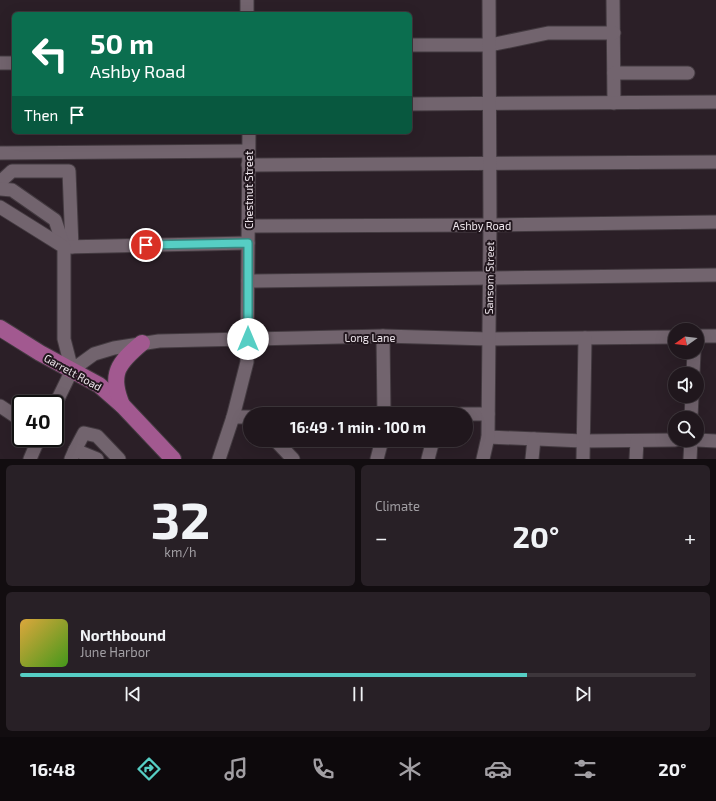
<!DOCTYPE html>
<meta charset="utf-8">
<style>
:root{--surface:#20171d;--page:#282026;--text:#f1f3f6;--muted:#a29fa4;--line:#3d363b;--accent:#56cec4}
body{margin:0;font-family:"Exo 2",sans-serif;background:var(--page);color:var(--text);height:100vh;display:flex;flex-direction:column;font-size:15px;white-space:nowrap}
*{box-sizing:border-box;margin:0}
p{font-size:13px;color:var(--muted)}
.icon{flex:none;width:22px;height:22px;fill:none;stroke:currentColor;stroke-width:2;stroke-linecap:round;stroke-linejoin:round}
.map{position:relative;height:459px;overflow:hidden}
.side{display:flex;flex-direction:column;gap:6px;padding:6px;background:#120d10;flex:1}
.side>*{flex:none}
.hud{position:absolute;left:12px;top:12px;width:400px;height:122px;border-radius:6px;box-shadow:0 4px 16px #0002,0 0 0 1px var(--line);background:#0b6e4f;color:#fff;overflow:hidden}
.needle{width:26px;rotate:256deg}
.fabs{position:absolute;left:668px;top:323px;display:grid;gap:8px}
.fabs a{display:grid;place-items:center;width:36px;height:36px;border-radius:50%;background:var(--surface);box-shadow:0 4px 16px #0002,0 0 0 1px var(--line);font-size:20px}
.speed{position:absolute;left:12px;top:395px;display:flex;gap:8px;font-size:20px;font-weight:700;text-align:center}
.speed>*{display:grid;place-content:center;width:52px;height:52px;border-radius:50%;background:var(--surface);box-shadow:0 4px 16px #0002,0 0 0 1px var(--line);line-height:1}
.speed .limit{border:2px solid #111;border-radius:6px;background:#fff;color:#111}
.pin{position:absolute;display:grid;place-items:center;width:34px;height:34px;color:#fff;margin:-17px;border:2px solid #fff;border-radius:50%;box-shadow:0 1px 4px #0007}
.me{position:absolute;width:44px;margin:-22px;rotate:0deg;stroke-linejoin:round;filter:drop-shadow(0 0 3px #0008)}
.turn{display:flex;align-items:center;gap:14px;height:84px;padding:0 12px;font-size:18px}
.turn .icon{width:52px;height:52px;stroke-width:2.5}
.turn b{display:block;font-size:28px;line-height:34px}
.then{display:flex;align-items:center;height:38px;padding:0 12px;background:#0003;gap:8px;font-size:15px}
.big{font-size:30px;font-weight:700;line-height:1.1}
.side .tile{flex:1;display:flex;flex-direction:column;justify-content:center;gap:6px;min-width:0;padding:0 14px;border-radius:6px;background:var(--page)}
.side .dial{align-items:center;gap:0}
.dial b{font-size:52px;line-height:1}
.song{display:flex;align-items:center;gap:12px}
.cover{width:48px;height:48px;border-radius:6px;background:linear-gradient(135deg,hsl(40 70% 55%),hsl(100 70% 35%))}
.played{height:4px;border-radius:2px;background:linear-gradient(90deg,var(--accent) 75%,var(--line) 75%)}
.keys{display:flex;justify-content:space-around;direction:ltr}
.heat{display:flex;justify-content:space-between;align-items:center;font-size:22px;direction:ltr}
.side .tiles{flex:1;display:grid;gap:6px;grid-template-columns:1fr 1fr}
.tile:last-child{grid-column:span 2}
.trip{position:absolute;left:243px;top:407px;width:230px;height:40px;border-radius:20px;background:var(--surface);box-shadow:0 4px 16px #0002,0 0 0 1px var(--line);font-weight:700;line-height:40px;text-align:center}
.menu{display:flex;height:64px;justify-content:space-around;align-items:center;background:#0d090c;color:var(--muted)}
.menu .icon{width:28px;height:28px}
.menu .active{color:var(--accent)}
.menu b{font-size:18px;color:var(--text)}
.map>svg:first-child{display:block}
.lines{fill:none;stroke-linecap:round;stroke-linejoin:round}
.minor-casing{stroke:#433a40;stroke-width:15}
.major-casing{stroke:#433a40;stroke-width:18}
.minor{stroke:#72646e;stroke-width:13}
.major{stroke:#a25990;stroke-width:16}
.route-casing{stroke:#38867f;stroke-width:10}
.route{stroke:#56cec4;stroke-width:7}
.labels{text-anchor:middle;dominant-baseline:central;stroke-width:4;stroke-linejoin:round;paint-order:stroke}
.street-label{font-size:11px;fill:#eee6ec;stroke:#21161d}
</style>
<div class="map">
<svg width="716" height="459" viewBox="0 0 716 459">
<rect width="100%" height="100%" fill="#2b1f27"/>
<g class="lines">
<!-- minor casing -->
<g class="minor-casing">
<g id="minor">
<polyline points="247,0 247,14"/>
<polyline points="613,0 614,103"/>
<polyline points="410,45 490,45 548,33 614,33"/>
<polyline points="0,63 14,63"/>
<polyline points="614,73 688,73"/>
<polyline points="410,104 716,102"/>
<polyline points="0,153 248,151"/>
<polyline points="248,165 716,162"/>
<polyline points="0,182 12,171 69,171 72,247"/>
<polyline points="0,189 12,190 55,220 64,247 248,243"/>
<polyline points="0,207 64,247 64,339 72,370"/>
<polyline points="248,226 490,225 716,222"/>
<polyline points="248,281 716,275"/>
<polyline points="383,336 384,414"/>
<polyline points="697,336 716,336"/>
<polyline points="693,374 694,352"/>
<polyline points="55,405 72,370 94,354 114,348 159,341 383,336 489,339 675,337"/>
<polyline points="0,406 21,420"/>
<polyline points="461,414 488,414"/>
<polyline points="233,417 250,417"/>
<polyline points="691,418 692,396"/>
<polyline points="488,437 583,441 675,440"/>
<polyline points="275,440 293,459"/>
<polyline points="697,440 716,441"/>
<polyline points="75,450 84,433 97,436 119,459"/>
<polyline points="30,459 39,438"/>
<polyline points="71,459 75,450 97,459"/>
<polyline points="219,459 233,417 247,362 249,132"/>
<polyline points="377,459 382,440"/>
<polyline points="428,459 433,440"/>
<polyline points="483,459 488,437 490,225 489,0"/>
<polyline points="532,459 534,439"/>
<polyline points="583,459 585,338"/>
<polyline points="636,459 637,441"/>
<polyline points="690,459 691,440"/>
</g>
</g>
<!-- major casing -->
<g class="major-casing">
<g id="major">
<polyline points="0,328 40,353 99,385 123,406 173,459"/>
<path d="M 122,405 C 109,374 118,363 142,343"/>
</g>
</g>
<!-- minor -->
<use href="#minor" class="minor"/>
<!-- major -->
<use href="#major" class="major"/>
</g>
<g class="lines">
<!-- route casing -->
<g class="route-casing">
<polyline id="route" points="146,245 248,243 248,339"/>
</g>
<!-- route -->
<use href="#route" class="route"/>
</g>
<g class="labels">
<!-- street labels -->
<g class="street-label">
<text transform="translate(248 190) rotate(-90)">Chestnut Street</text>
<text x="482" y="225">Ashby Road</text>
<text transform="translate(489 278) rotate(-89)">Sansom Street</text>
<text x="370" y="337">Long Lane</text>
<text transform="translate(73 372) rotate(29)">Garrett Road</text>
</g>
</g>
</svg>
<div class="fabs">
<a><svg class="needle" viewBox="-14 -14 28 28"><path d="M0-13l5 13h-10z" fill="#e53935"/><path d="M0 13l5-13h-10z" fill="#a29fa4"/></svg></a>
<a><svg class="icon" aria-label="sound" viewBox="0 0 24 24"><path d="M4 9h4l5-4v14l-5-4H4zM17 9q2 3 0 6"/></svg></a>
<a><svg class="icon" aria-label="search" viewBox="0 0 24 24"><circle cx="10" cy="10" r="6"/><path d="M15 15l6 6"/></svg></a>
</div>
<div class="speed"><div class="limit">40</div></div>
<div class="pin" style="left:146px;top:245px;background:#d93025"><svg class="icon" aria-label="arrive" viewBox="0 0 24 24"><path d="M6 21V4h12l-3 4 3 4H6"/></svg></div>
<svg class="me" style="left:248px;top:339px" viewBox="-20 -20 40 40"><circle r="19" fill="#fff"/><path d="M0-13L10 11 0 6-10 11z" fill="#56cec4"/></svg>
<div class="trip">16:49 · 1 min · 100 m</div>
<div class="hud">
<div class="turn"><svg class="icon" aria-label="left" viewBox="0 0 24 24"><path d="M17 20v-9H6M10 6l-5 5 5 5"/></svg><div><b>50 m</b>Ashby Road</div></div>
<div class="then">Then<svg class="icon" aria-label="arrive" viewBox="0 0 24 24"><path d="M6 21V4h12l-3 4 3 4H6"/></svg></div>
</div>
</div>
<section class="side">
<div class="tiles">
<div class="tile dial"><b>32</b><p>km/h</p></div>
<div class="tile"><p>Climate</p>
<div class="heat"><a>−</a><b class="big">20°</b><a>+</a></div>
</div>
<div class="tile">
<div class="song"><i class="cover"></i><div><b>Northbound</b><p>June Harbor</p></div></div>
<div class="played"></div>
<div class="keys"><svg class="icon" aria-label="previous" viewBox="0 0 24 24"><path d="M18 5L8 12l10 7zM5 5v14"/></svg><svg class="icon" aria-label="pause" viewBox="0 0 24 24"><path d="M8 5v14M16 5v14"/></svg><svg class="icon" aria-label="next" viewBox="0 0 24 24"><path d="M6 5l10 7-10 7zM19 5v14"/></svg></div>
</div>
</div>
</section>
<nav class="menu">
<b>16:48</b>
<svg class="icon active" aria-label="directions" viewBox="0 0 24 24"><path d="M12 3l9 9-9 9-9-9zM9 14v-3h6M13 9l2 2-2 2"/></svg>
<svg class="icon" aria-label="music" viewBox="0 0 24 24"><path d="M9 18V5l10-2v13"/><circle cx="6" cy="18" r="3"/><circle cx="16" cy="16" r="3"/></svg>
<svg class="icon" aria-label="phone" viewBox="0 0 24 24"><path d="M5 4h4l2 5-3 2q2 4 5 5l2-3 5 2v4C11 20 4 13 5 4z"/></svg>
<svg class="icon" aria-label="climate" viewBox="0 0 24 24"><path d="M12 3v18M4 7l16 10M4 17L20 7"/></svg>
<svg class="icon" aria-label="car" viewBox="0 0 24 24"><path d="M5 17H2v-5l4-1 3-4h7l3 4 3 1v5h-3M9 17h6M6 11h13"/><circle cx="7" cy="17" r="2"/><circle cx="17" cy="17" r="2"/></svg>
<svg class="icon" aria-label="filters" viewBox="0 0 24 24"><path d="M4 7h16M4 17h16"/><circle cx="9" cy="7" r="2"/><circle cx="15" cy="17" r="2"/></svg>
<b>20°</b>
</nav>
